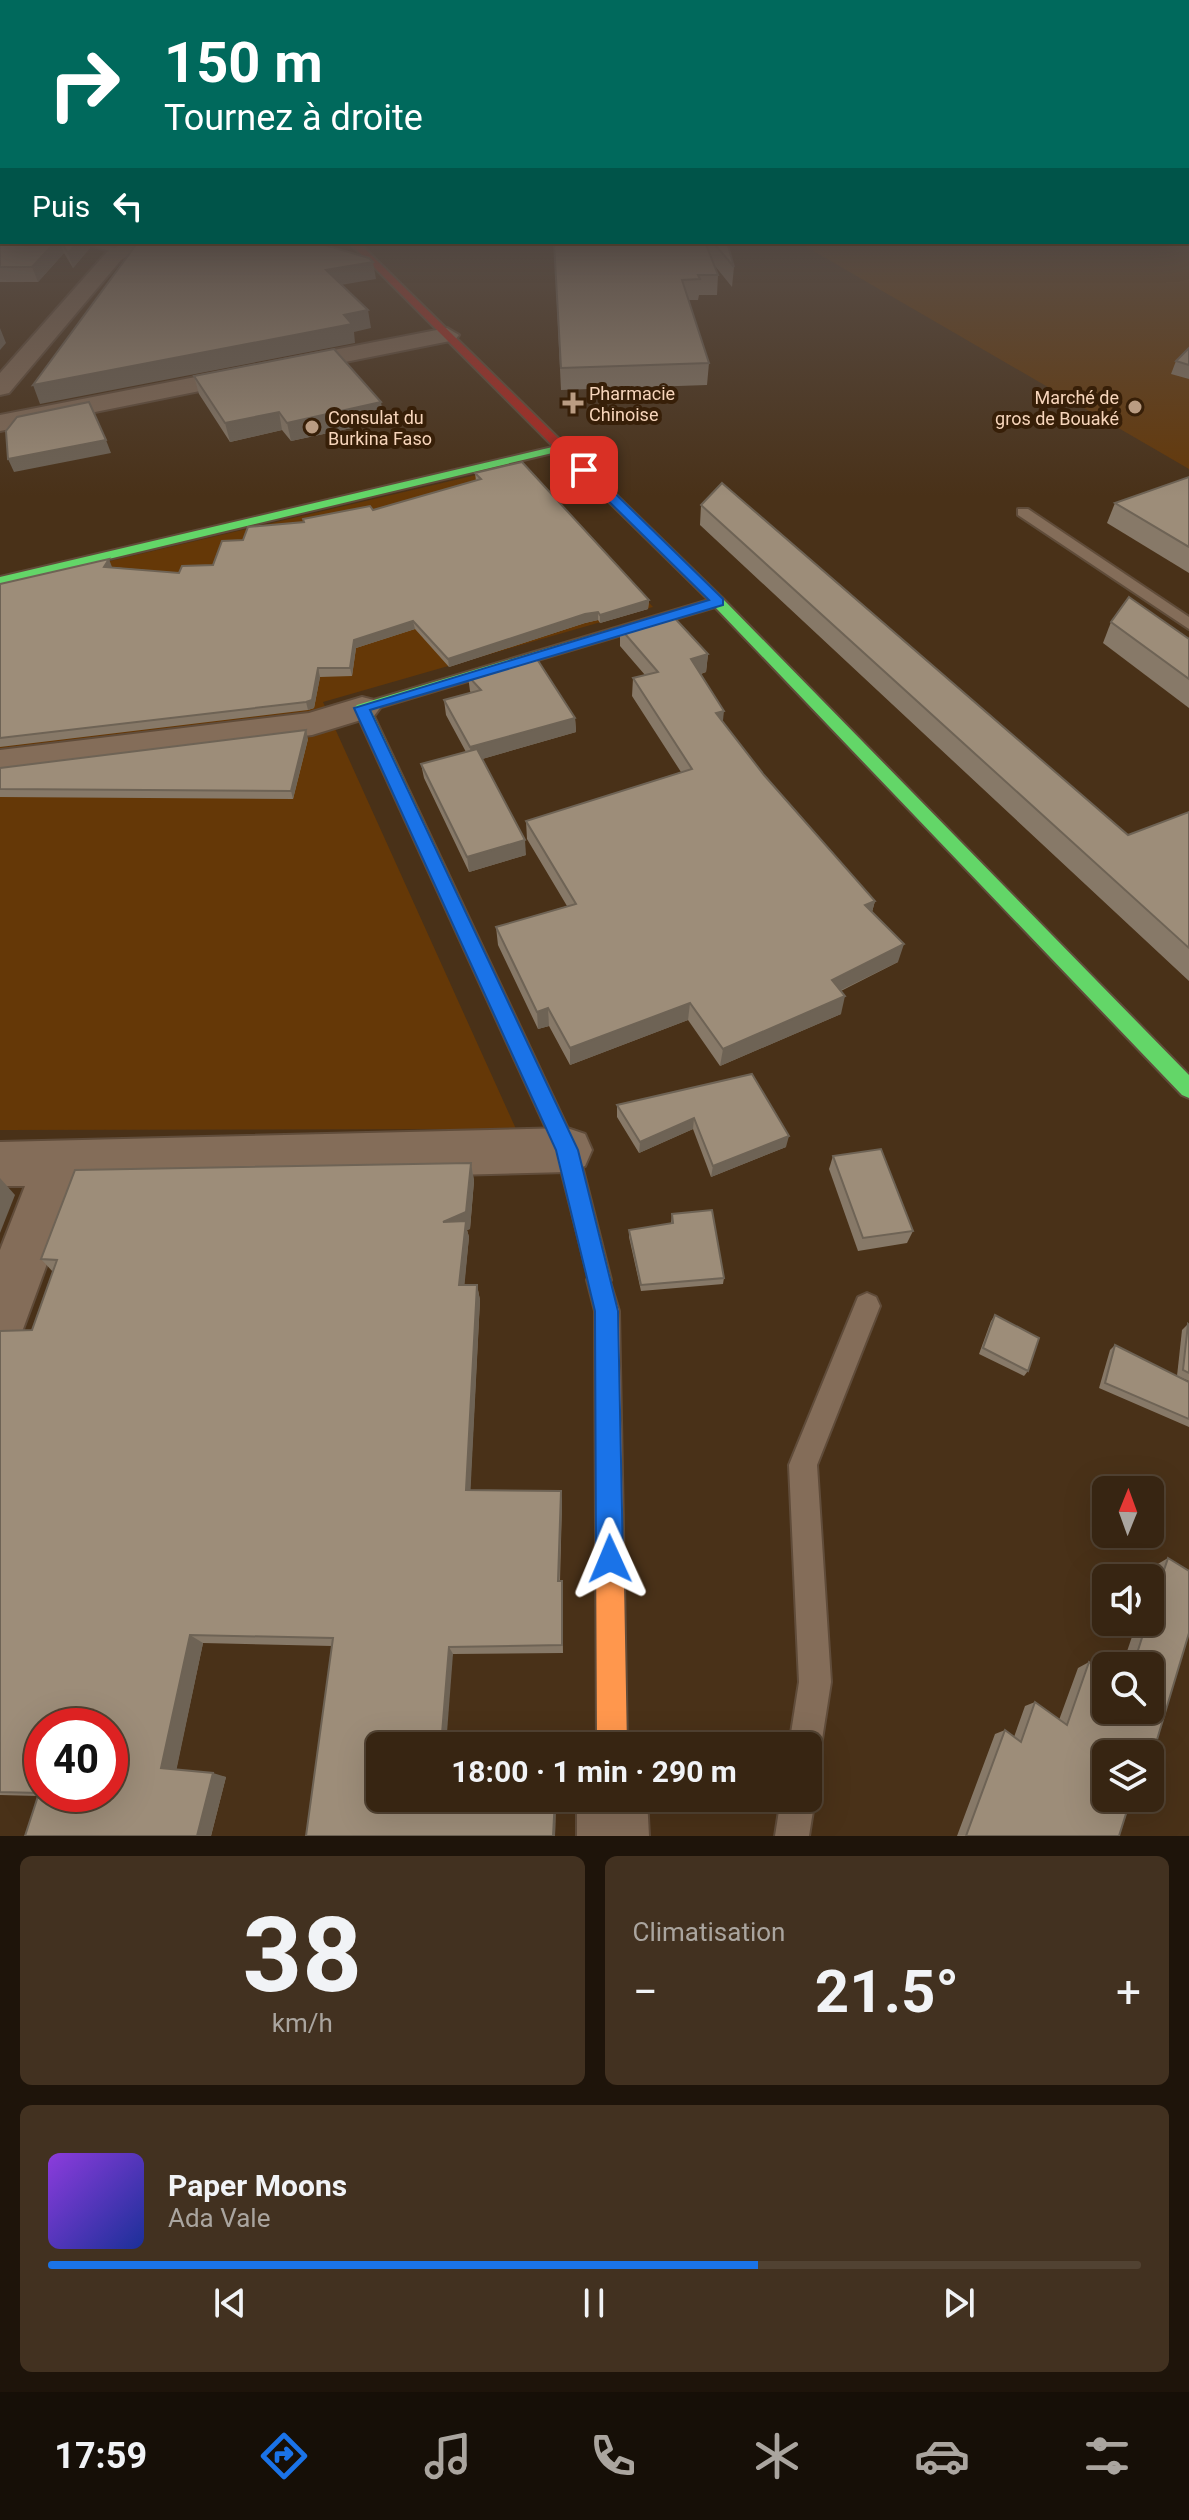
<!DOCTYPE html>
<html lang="fr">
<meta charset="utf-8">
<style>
:root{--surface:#372512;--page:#423120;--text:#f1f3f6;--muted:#aaa59f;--line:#514232;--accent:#1a73e8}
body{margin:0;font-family:Roboto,sans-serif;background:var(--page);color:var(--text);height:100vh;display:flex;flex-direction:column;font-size:30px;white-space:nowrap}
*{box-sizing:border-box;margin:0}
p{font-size:26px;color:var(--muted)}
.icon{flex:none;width:44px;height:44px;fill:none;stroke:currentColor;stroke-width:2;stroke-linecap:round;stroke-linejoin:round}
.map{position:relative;height:1836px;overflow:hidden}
.side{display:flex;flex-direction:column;gap:20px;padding:20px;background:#1e140a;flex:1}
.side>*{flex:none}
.guide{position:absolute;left:0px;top:0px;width:1190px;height:244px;box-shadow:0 8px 32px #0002,0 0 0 2px var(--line);background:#00695c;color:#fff;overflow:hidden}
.needle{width:52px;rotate:1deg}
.tools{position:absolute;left:1092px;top:1476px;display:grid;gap:16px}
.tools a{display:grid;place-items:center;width:72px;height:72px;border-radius:12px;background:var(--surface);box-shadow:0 8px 32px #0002,0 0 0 2px var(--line);font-size:40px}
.speed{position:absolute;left:24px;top:1708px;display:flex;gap:16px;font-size:40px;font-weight:700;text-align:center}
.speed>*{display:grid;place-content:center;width:104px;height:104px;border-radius:50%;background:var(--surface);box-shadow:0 8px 32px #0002,0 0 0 2px var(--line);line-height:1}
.speed .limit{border:12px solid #d22;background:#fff;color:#111}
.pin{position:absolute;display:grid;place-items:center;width:68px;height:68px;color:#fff;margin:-34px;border-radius:16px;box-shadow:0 4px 12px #0006}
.me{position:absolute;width:88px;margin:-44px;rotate:359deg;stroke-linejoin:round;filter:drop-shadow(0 0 6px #0008)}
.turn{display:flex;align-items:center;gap:28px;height:168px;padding:0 32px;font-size:36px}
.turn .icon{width:104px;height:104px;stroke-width:2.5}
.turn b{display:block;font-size:56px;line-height:68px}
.then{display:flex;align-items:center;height:76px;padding:0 32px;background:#0003;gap:16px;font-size:30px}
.big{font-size:60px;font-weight:700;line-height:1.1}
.side .widget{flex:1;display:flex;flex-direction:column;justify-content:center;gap:12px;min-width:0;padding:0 28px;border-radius:12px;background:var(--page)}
.side .dial{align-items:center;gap:0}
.dial b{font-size:104px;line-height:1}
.song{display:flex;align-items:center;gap:24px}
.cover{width:96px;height:96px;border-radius:12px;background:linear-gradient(135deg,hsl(270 70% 55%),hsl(230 70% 35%))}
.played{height:8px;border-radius:4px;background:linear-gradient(90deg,var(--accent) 65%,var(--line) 65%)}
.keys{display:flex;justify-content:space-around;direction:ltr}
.heat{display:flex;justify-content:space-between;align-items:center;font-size:44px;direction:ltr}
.side .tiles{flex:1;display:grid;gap:20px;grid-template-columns:1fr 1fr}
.widget:last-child{grid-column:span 2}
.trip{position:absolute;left:366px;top:1732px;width:456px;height:80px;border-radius:12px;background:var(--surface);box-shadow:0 8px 32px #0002,0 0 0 2px var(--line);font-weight:700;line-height:80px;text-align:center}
.dock{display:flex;height:128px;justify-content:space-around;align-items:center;background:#160f07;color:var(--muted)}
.dock .icon{width:56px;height:56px}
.dock .current{color:var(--accent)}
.dock b{font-size:36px;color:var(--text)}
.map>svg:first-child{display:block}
.built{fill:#653807}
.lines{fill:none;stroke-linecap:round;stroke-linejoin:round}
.lane-casing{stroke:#604c3a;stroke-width:4}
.street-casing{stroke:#604c3a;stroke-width:4}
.fast-casing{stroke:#604c3a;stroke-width:4}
.slow-casing{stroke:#604c3a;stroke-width:4}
.jam-casing{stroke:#604c3a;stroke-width:4}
.lane{fill:#846d59;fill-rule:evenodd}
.street{fill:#846d59;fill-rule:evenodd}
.fast{fill:#63d668;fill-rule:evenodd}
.slow{fill:#ff974d;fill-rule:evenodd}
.jam{fill:#b3261e;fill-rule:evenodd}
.wall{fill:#877968}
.shaded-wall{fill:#6e6355}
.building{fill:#9d8d79;stroke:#6e6355;stroke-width:2;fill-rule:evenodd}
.route{fill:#1a73e8;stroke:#114b97;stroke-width:2}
.poi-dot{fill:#ba9c82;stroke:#371f08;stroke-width:3}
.labels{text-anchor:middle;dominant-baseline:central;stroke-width:8;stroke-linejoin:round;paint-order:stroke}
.far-poi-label{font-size:18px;fill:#f7d5bb;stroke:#371f08;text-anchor:start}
</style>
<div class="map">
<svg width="1189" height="1836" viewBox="0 0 1189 1836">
<rect width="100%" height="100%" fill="#493118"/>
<!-- built -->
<g class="built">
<polygon points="1189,239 1189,469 798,242 1188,242"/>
<polygon points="523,464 653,607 323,702 516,1129 0,1130 0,587"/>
</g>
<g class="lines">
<!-- lane casing -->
<g class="lane-casing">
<g id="lane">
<polygon points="81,242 97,242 124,251 119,254"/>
<polygon points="1018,509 1028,509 1189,617 1189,629 1018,515"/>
<polygon points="867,1293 876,1297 880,1306 817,1465 831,1682 821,1746 817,1758 808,1761 808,1746 789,1746 799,1682 789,1465 858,1297"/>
<polygon points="808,1785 815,1798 809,1836 775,1836 781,1798 808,1798"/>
</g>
</g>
<!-- street casing -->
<g class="street-casing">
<g id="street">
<polygon points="126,242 151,242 121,260 9,393 0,395 0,373 107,252"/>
<polygon points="447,328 459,335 455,340 0,431 0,415"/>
<polygon points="362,697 374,700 380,708 374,716 312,735 0,774 0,750 309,713"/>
<polygon points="567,1128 585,1134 592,1150 585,1166 567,1172 76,1185 19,1340 0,1348 0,1250 25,1186 0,1186 0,1142"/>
<polygon points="577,1798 647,1798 649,1836 577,1836"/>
</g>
</g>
<!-- fast casing -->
<g class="fast-casing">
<g id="fast">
<polygon points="561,445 565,446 565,450 0,585 0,577"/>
<polygon points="598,485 606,485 723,599 1189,1075 1189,1098 1182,1095 715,607 371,710 578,1150 611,1280 607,1288 599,1291 591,1288 556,1150 354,708 357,705 709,600 598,491"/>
</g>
</g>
<!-- slow casing -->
<g class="slow-casing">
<polygon id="slow" points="599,1269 607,1272 619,1311 627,1746 597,1746 595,1311 587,1280 591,1272"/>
</g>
<!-- jam casing -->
<g class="jam-casing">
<polygon id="jam" points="349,242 358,242 606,485 606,491 598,491"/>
</g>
<!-- lane -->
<use href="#lane" class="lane"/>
<!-- street -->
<use href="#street" class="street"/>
<!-- fast -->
<use href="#fast" class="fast"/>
<!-- slow -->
<use href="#slow" class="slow"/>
<!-- jam -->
<use href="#jam" class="jam"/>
</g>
<!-- wall -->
<g class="wall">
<polygon points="0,239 2,242 89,242 90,248 73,268 64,253 38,282 0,282"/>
<polygon points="554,242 727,242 734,267 732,287 715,266 718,275 717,295 699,295 698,300 688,300 709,363 707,385 561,390"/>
<polygon points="1189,348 1189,379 1171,374 1176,361"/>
<polygon points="194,376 384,421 291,441 282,430 230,442 199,394"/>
<polygon points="475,473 649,600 648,609 600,623 598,620 585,623 449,667 415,629 356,648 352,676 320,677 314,708 308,710 0,747 0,584 112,567 179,573 213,565 243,540 304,522 373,510 476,481"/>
<polygon points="1189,477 1189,573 1107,523 1115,503"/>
<polygon points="701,505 1128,835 1189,812 1189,981 700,525"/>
<polygon points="1111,622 1189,639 1189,708 1103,643"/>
<polygon points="620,628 708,654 706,672 701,674 723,722 764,775 875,901 872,912 898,962 841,991 841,1014 720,1066 688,1020 570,1065 549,1026 538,1029 498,945 496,927 567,906 527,839 526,821 681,772 632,696 633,678 645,675 620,646"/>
<polygon points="468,676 575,718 576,732 482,759 526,855 469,872 424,778 421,764 466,752 446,715 444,700 471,693 470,691"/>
<polygon points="308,739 293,799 0,797 0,768"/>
<polygon points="752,1074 786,1147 711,1177 693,1129 639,1153 617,1117 617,1105"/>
<polygon points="833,1156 913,1231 907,1243 858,1251 829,1169"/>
<polygon points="471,1163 474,1181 470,1229 467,1230 469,1237 464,1285 477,1285 480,1300 470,1490 561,1491 562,1503 560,1581 562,1590 563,1653 453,1654 380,1798 556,1798 555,1836 306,1836 332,1646 203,1643 176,1770 226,1777 211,1836 25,1836 38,1796 0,1795 0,1331 32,1330 53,1272 41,1259"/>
<polygon points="672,1214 724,1278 723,1284 641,1291 629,1237 629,1230 671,1223"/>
<polygon points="995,1315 1028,1371 1024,1376 979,1354 991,1321"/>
<polygon points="1188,1324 1189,1325 1189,1381 1177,1376 1182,1330"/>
<polygon points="1115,1345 1189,1382 1189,1427 1099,1388 1110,1350"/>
<polygon points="1168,1558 1140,1798 1138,1804 1129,1805 1119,1836 957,1836 995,1734 1005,1730 1014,1737 1025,1706 1035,1702 1059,1720 1078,1668 1089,1662 1106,1710 1150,1666 1122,1666 1137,1622 1150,1622 1150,1582 1156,1565"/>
</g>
<!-- shaded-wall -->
<g class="shaded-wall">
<polygon points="55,242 60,242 64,253 38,282 32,267"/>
<polygon points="78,242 89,242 90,248 73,268 68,253"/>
<polygon points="373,262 376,279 329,287 326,270"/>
<polygon points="368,310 371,328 354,332 355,343 40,404 33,385"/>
<polygon points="0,328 6,343 0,350"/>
<polygon points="381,402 384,421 291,441 287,423"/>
<polygon points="279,412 282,430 230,442 225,423"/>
<polygon points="106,440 111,453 14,472 8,459"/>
<polygon points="109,559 112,567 107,575 104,567"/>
<polygon points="649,600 648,609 600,623 600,615"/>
<polygon points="598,612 598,620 585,623 449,667 448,659 585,614"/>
<polygon points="413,621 415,629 356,648 352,676 350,668 354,640"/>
<polygon points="708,654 706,672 690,677 691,659"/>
<polygon points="318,668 320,677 314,708 308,710 306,702"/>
<polygon points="724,711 722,729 716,713"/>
<polygon points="575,718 576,732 472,762 470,747"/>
<polygon points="306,730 308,739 293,799 291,791"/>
<polygon points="525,840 526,855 469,872 467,857"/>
<polygon points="875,901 870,919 865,905"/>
<polygon points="904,944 898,962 827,997 832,980"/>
<polygon points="845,996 841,1014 720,1066 723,1049"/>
<polygon points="690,1003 688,1020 570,1065 570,1048"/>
<polygon points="548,1008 549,1026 538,1029 537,1012"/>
<polygon points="694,1118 693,1129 639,1153 640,1142"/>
<polygon points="789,1136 786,1147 711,1177 713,1166"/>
<polygon points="471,1163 474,1181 470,1229 467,1230 469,1237 463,1301 443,1222"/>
<polygon points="0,1178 15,1195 0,1233"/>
<polygon points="477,1285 480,1300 470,1501 466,1490"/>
<polygon points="561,1491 562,1503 559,1590 558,1581"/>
<polygon points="190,1635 203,1643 176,1772 161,1768"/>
<polygon points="449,1647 453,1654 446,1746 441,1746"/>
<polygon points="213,1773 226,1777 211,1836 197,1836"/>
<polygon points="555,1798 556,1798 555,1836 553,1836"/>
</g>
<!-- building -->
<g class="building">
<polygon points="0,239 2,239 2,242 55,242 32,267 0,267"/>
<polygon points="61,242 78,242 68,253"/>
<polygon points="138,242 314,242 369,258 373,262 326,270 368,310 344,315 352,324 33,385"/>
<polygon points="554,242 705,242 718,275 698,275 700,279 682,280 709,363 561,368"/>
<polygon points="713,242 727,242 734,267"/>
<polygon points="1189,348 1189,365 1176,361"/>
<polygon points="334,349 381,402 287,423 279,412 225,423 194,376"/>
<polygon points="89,402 106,440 8,459 6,431 17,417"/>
<polygon points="522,462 649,600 600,615 598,612 585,614 448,659 413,621 354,640 350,668 318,668 312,700 306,702 0,738 0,584 109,559 104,567 179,573 182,566 213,565 222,541 243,540 248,527 304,522 303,519 370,506 373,510 481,479 475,473"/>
<polygon points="1189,477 1189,547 1115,503"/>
<polygon points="722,483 1128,835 1189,812 1189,948 701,505"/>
<polygon points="1129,597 1189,639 1189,679 1111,622"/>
<polygon points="670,613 708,654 691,659 724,711 716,713 764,775 875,901 865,905 904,944 832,980 845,996 723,1049 690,1003 570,1048 548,1008 537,1012 496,927 576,904 526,821 692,769 633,678 658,672 620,628"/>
<polygon points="535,656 575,718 470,747 444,700 481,690 468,676"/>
<polygon points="306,730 291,791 0,789 0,768"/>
<polygon points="477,749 525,840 467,857 421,764"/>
<polygon points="752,1074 789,1136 713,1166 694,1118 640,1142 617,1105"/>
<polygon points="881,1149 913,1231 863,1238 833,1156"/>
<path d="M 471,1163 L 466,1212 L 443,1222 L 466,1221 L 459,1285 L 477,1285 L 466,1490 L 561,1491 L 558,1581 L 562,1581 L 562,1645 L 449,1647 L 441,1746 L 380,1746 L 380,1798 L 555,1798 L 553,1836 L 306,1836 L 333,1638 L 190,1635 L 161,1768 L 213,1773 L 197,1836 L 25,1836 L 39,1793 L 0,1792 L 0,1331 L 32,1330 L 57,1260 L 41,1259 L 75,1170 ZM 42,1726 L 110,1726 L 110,1794 L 42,1794 Z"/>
<polygon points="712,1210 724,1278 641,1285 629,1230 673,1223 672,1214"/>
<polygon points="995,1315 1039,1338 1028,1371 983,1348"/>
<polygon points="1188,1324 1189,1325 1189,1373 1183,1370"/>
<polygon points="1115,1345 1189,1382 1189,1419 1105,1383"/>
<polygon points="1168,1558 1189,1571 1189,1633 1150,1763 1150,1754 1106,1754 1106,1798 1140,1798 1138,1804 1131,1798 1119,1836 966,1836 1005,1730 1021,1742 1035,1702 1067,1725 1089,1662 1106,1674 1106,1710 1150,1710 1150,1666 1133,1666 1147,1622 1150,1622 1150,1613"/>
</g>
<!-- sky -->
<linearGradient id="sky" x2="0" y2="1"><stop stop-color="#281b0d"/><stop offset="0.48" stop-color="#594e48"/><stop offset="1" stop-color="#594e48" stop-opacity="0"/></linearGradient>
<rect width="1189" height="496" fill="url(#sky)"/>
<!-- route -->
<polygon class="route" points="580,467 588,467 723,599 723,605 370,710 578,1150 618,1311 623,1559 619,1569 610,1573 600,1569 596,1559 595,1311 556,1150 354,708 709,600 580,473"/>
<!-- markers -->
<g class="poi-dot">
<path d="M569 391h8v8h8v8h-8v8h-8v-8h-8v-8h8z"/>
<circle cx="1135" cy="407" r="8"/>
<circle cx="312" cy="427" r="8"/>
</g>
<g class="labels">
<!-- far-poi labels -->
<g class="far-poi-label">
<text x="589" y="393">Pharmacie<tspan x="589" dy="21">Chinoise</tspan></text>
<text x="1119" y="397" text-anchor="end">Marché de<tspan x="1119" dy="21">gros de Bouaké</tspan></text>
<text x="328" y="417">Consulat du<tspan x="328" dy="21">Burkina Faso</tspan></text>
</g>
</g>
</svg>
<div class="tools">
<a><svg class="needle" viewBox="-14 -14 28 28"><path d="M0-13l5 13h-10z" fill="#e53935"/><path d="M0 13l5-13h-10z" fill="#aaa59f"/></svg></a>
<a><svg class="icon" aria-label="sound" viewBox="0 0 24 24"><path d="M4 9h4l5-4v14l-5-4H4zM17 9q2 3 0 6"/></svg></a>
<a><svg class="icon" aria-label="search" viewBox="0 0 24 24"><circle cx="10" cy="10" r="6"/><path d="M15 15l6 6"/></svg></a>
<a><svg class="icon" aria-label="layers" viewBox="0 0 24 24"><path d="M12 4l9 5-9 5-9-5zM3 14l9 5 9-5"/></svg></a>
</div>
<div class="speed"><div class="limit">40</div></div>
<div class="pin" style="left:584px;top:470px;background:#d93025"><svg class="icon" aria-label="arrive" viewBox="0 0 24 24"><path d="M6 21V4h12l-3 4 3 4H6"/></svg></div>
<svg class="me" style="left:610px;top:1559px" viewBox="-20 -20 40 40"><path d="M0-17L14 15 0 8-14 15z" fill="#1a73e8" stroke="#fff" stroke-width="4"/></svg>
<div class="trip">18:00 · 1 min · 290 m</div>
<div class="guide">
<div class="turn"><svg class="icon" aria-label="right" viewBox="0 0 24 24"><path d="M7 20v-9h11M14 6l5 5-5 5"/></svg><div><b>150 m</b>Tournez à droite</div></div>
<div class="then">Puis<svg class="icon" aria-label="left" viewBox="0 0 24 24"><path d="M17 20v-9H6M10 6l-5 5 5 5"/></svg></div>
</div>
</div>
<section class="side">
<div class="tiles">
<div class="widget dial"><b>38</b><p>km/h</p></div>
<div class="widget"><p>Climatisation</p>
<div class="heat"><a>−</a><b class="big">21.5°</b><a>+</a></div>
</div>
<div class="widget">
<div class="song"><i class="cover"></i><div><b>Paper Moons</b><p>Ada Vale</p></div></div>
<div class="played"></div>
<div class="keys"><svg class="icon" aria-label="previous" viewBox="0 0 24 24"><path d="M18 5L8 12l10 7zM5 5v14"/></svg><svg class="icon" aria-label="pause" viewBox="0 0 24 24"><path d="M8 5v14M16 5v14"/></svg><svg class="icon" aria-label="next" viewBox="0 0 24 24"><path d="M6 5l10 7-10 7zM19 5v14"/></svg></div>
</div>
</div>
</section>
<nav class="dock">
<b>17:59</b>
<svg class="icon current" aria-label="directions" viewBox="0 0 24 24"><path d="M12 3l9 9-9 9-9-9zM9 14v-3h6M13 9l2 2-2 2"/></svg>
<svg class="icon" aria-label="music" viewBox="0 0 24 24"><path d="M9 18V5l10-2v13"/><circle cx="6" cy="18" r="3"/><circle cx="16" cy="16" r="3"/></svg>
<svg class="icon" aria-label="phone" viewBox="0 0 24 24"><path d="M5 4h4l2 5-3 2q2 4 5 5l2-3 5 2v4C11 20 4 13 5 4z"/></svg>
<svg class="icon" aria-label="climate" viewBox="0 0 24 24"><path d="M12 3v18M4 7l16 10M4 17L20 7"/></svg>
<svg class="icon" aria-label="car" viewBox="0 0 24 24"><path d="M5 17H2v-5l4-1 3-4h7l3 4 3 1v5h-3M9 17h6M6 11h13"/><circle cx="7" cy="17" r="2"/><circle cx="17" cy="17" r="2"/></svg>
<svg class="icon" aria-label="filters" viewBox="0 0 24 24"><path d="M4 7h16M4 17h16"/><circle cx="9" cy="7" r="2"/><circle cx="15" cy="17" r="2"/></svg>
</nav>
